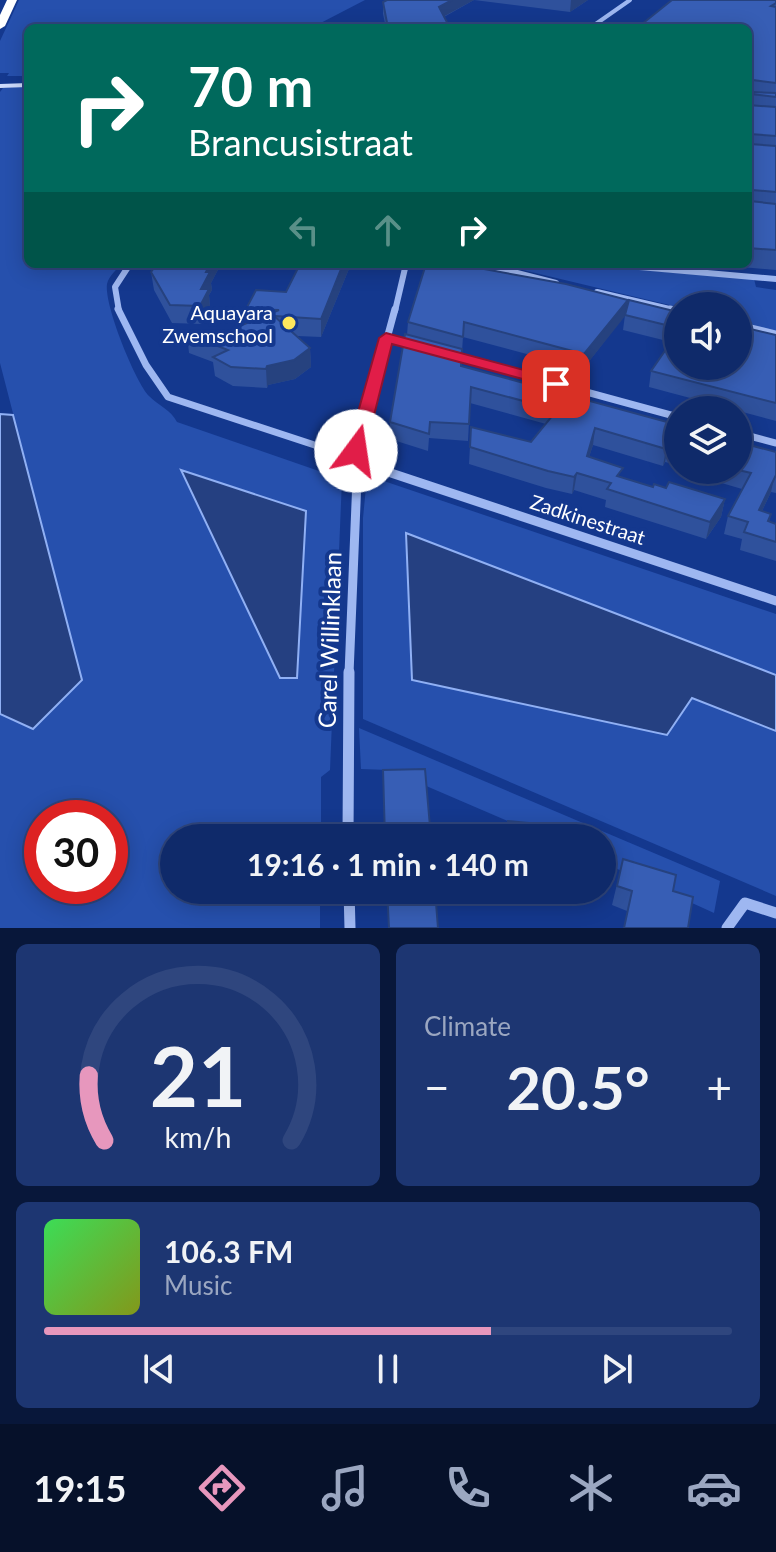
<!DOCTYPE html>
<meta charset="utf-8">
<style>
:root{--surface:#0f2a6a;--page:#1d3672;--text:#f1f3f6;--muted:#9ba7c1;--line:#2f467e;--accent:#e797bd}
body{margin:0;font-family:Lato,sans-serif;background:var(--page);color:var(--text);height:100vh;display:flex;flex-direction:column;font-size:30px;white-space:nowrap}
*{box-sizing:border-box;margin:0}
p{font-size:26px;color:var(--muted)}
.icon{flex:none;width:44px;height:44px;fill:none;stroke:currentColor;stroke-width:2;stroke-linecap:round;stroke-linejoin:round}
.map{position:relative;height:928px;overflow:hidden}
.drawer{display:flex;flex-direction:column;gap:16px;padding:16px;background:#08173a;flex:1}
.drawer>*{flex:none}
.banner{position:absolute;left:24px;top:24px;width:728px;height:244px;border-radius:12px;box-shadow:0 4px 20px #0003,0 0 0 2px var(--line);background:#00695c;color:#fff;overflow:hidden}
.buttons{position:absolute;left:664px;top:292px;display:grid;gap:16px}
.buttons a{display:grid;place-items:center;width:88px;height:88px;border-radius:50%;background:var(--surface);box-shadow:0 4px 20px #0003,0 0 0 2px var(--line);font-size:40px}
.speed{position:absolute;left:24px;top:800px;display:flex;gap:16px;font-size:40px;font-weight:700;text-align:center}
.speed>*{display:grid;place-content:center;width:104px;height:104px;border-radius:50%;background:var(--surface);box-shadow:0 4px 20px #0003,0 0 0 2px var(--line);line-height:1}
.speed .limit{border:12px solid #d22;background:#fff;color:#111}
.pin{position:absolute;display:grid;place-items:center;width:68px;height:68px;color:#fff;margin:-34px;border-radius:16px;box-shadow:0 4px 12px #0006}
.me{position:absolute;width:88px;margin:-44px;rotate:14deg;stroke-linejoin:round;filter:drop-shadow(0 0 6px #0008)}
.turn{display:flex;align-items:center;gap:28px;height:168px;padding:0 32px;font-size:36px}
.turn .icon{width:104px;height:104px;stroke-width:2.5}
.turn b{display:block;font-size:56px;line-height:68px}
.lanes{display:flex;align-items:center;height:76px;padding:0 32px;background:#0003;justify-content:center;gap:40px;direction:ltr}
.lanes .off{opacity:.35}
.big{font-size:60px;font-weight:700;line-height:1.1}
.drawer .tile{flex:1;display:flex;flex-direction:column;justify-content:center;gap:12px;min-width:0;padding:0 28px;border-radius:12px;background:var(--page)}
.drawer .dial{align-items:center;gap:0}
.dial svg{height:208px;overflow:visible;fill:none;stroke:var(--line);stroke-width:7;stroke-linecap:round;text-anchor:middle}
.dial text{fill:var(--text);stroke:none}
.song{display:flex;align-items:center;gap:24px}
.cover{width:96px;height:96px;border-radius:12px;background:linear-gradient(135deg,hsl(130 70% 55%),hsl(70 70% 35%))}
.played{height:8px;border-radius:4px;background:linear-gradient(90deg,var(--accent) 65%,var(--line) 65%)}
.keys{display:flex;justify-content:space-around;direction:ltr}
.heat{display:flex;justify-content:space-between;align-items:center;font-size:44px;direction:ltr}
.drawer .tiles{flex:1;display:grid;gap:16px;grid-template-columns:1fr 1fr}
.tile:last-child{grid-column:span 2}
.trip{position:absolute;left:160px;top:824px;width:456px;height:80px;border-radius:40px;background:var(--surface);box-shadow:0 4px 20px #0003,0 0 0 2px var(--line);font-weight:700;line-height:80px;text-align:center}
.menu{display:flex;height:128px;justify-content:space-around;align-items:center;background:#06112a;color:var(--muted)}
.menu .icon{width:56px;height:56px}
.menu .active{color:var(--accent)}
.menu b{font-size:36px;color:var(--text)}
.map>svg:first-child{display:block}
.green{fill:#2650ad;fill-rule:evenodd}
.water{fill:#254081;stroke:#90b0f4;stroke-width:2}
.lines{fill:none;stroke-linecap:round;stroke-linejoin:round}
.street-far4{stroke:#9eb7f1;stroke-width:4}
.street-far3{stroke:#9eb7f1;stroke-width:6}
.street-far2{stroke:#9eb7f1;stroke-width:7}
.street-far1{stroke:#9eb7f1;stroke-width:9}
.street{stroke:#9eb7f1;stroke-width:11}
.secondary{fill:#ccdafb;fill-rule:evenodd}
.highway{fill:#fff;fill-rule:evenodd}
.wall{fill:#2f519c}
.shaded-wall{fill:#26427f}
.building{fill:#375eb5;stroke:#26427f;stroke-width:2}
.route{fill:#e11d48;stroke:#92132f;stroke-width:2}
.poi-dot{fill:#ffe75d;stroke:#14388e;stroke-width:3}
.labels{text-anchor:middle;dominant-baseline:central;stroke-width:8;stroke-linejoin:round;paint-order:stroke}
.poi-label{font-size:20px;fill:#fff;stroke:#14388e;text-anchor:end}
.street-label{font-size:20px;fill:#fff;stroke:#14388e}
.near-street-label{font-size:24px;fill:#fff;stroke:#14388e}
</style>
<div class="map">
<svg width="776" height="928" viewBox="0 0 776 928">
<rect width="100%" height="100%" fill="#14388e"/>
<!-- green -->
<g class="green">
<polygon points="19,0 365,0 311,28 28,28 28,76 7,76 9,73 0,73 0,41"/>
<path d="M 28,86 L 28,264 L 122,264 C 116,270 109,276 107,284 C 104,305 135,381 149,396 C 159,406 170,409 177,422 L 342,479 L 330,770 L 321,777 L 321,838 L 174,838 L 174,890 L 320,890 L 320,928 L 0,928 L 0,714 L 33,729 L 82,680 L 0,363 L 0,92 L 3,88 ZM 42,818 L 110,818 L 110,886 L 42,886 Z"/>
<polygon points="497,264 563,264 754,279 756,287 776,290 776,331 738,322 738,306 678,307"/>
<polygon points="375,478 776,614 776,675 406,533 692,698 776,731 776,896 363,719 363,518 366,487"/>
<polygon points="359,728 720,881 714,913 602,862 602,838 547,838 389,770 361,769"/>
</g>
<!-- water -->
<g class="water">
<polygon points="0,414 13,415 82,680 33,729 0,714"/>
<polygon points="181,470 306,511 297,678 280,678"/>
<polygon points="406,533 776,675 776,731 692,698 667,735 412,680"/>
</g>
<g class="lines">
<!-- street-far4 -->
<polyline class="street-far4" points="590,28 630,0"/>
<!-- street-far3 -->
<g class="street-far3">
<polyline points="483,264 556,283"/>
<polyline points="605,264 776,279"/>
<polyline points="597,292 678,311"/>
<polyline points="119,311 115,287 130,264"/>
<polyline points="395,311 406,264"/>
</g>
<!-- street-far2 -->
<g class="street-far2">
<polyline points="118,309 146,365 168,397 345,455 357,449 395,309"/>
<polyline points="670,309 678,311"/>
<polyline points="738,325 776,334"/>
<polyline points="386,338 411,344"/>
<polyline points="451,355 678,417"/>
<polyline points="738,433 776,443"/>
<polyline points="361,472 388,472"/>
</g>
<!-- street-far1 -->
<polyline class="street-far1" points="349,674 357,479 361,472 388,472 776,601"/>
<!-- street -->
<g class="street">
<polyline points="348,838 349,672"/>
<polyline points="349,890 350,928"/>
<polyline points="727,928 745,903 776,913"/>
</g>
<!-- secondary -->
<g class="secondary">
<polygon points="28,83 28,87 0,88 0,84"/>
<polygon points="748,98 776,101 776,107 748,104"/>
</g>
<!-- highway -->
<polygon class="highway" points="7,0 17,0 5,26 0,29 0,15"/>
</g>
<!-- wall -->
<g class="wall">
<polygon points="387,0 588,0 570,12 474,0 444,17 450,28 386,28 383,14 383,2"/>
<polygon points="776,0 776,270 707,264 748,264 748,105 749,105 751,95 750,95 750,91 748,91 748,28 642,24"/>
<polygon points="157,264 221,264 211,283 212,290 209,295 210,307 202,324 172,323 154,290 151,272"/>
<polygon points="351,264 321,337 297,336 310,348 311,367 295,379 268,385 267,388 233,386 215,376 213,362 189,353 187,334 234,334 248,323 246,309"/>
<polygon points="478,268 626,312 678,312 678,366 776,335 776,421 649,387 651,371 671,342 623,330 625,315 583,369 463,337 461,366 678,425 678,465 665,462 663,466 593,445 589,457 621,477 653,487 666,488 725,499 721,517 706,539 605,507 606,500 574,490 572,494 546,488 469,464 471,427 531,442 546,424 470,403 468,441 429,438 428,451 390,439 390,422 407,335 408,322"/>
<polygon points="776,452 776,493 771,492 762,511 771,514 769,522 776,524 776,561 740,550 742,539 724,534 728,516 742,489 701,477 702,473 693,470 738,470"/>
<polygon points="623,859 673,891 627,911 612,905"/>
<polygon points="480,890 498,890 498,894 481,894"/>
</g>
<!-- shaded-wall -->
<g class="shaded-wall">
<polygon points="452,0 474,0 439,19 439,7"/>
<polygon points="571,0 588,0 570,12"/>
<polygon points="752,190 749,208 748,208 748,193"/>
<polygon points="210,264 221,264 211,283 212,290 209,295 210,307 202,324 200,306 201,289 206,272"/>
<polygon points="343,264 351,264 321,337 321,319"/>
<polygon points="628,300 626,315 583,369 584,354"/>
<polygon points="310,348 311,367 295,379 268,385 267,388 266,369 267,366"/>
<polygon points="595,428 593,445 584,473 587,456"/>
<polygon points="668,445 665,462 663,466 666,449"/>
<polygon points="577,473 574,490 572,494 574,477"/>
<polygon points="775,474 771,492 754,528 759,510"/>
<polygon points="725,499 721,517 706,539 710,522"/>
</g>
<!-- building -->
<g class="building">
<polygon points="387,0 452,0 439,7 450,28 388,28 383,2"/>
<polygon points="672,0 776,0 776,3 771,6 776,7 776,83 753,80 753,76 748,76 748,28 625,28 630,23 642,24"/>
<polygon points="751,92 776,93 776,97 751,94"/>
<polygon points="748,105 776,107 776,136 750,134 748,137"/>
<polygon points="748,142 750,144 776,146 776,192 752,190 748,193"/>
<polygon points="748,197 750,201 776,204 776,250 748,248"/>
<polygon points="157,264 210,264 206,272 210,272 201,289 209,289 200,306 170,305 151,272"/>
<polygon points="300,264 343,264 321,319 274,316 310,348 294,360 267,366 266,369 231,367 213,357 228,350 187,334 187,331 234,334 237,327 279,310 246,309 256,290 286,292"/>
<polygon points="426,264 475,264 478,265 478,268 566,284 628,300 584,354 464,322 463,337 408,322"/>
<polygon points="629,300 678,312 678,328 625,315"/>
<polygon points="738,326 776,335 776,403 651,371 678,332 678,366 738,366"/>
<polygon points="405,334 462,349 461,366 678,425 678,447 668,445 666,449 595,428 587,456 623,468 617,476 653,487 654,484 666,488 669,482 725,499 710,522 607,489 611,483 577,473 574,477 548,471 470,447 471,427 531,442 557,410 471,387 469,424 430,422 429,434 390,422"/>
<polygon points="738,442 776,452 776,475 759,510 771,514 768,521 776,524 776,542 744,532 748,522 728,516 751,473 738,470"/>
<polygon points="425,769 431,838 385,838 383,770"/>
<polygon points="508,821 528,823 528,838 507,838"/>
<polygon points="623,859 676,875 673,891 693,897 688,928 624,928 632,891 617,886"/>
<polygon points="387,890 435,890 438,928 389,928"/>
</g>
<!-- route -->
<polygon class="route" points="386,333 561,380 564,384 556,388 392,344 365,451 356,456 350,455 347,451 379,338"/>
<!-- markers -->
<circle class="poi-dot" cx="289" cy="323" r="8"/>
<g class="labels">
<!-- poi labels -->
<g class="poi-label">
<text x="273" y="312">Aquayara<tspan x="273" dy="23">Zwemschool</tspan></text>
</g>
<!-- street labels -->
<g class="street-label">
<text transform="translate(588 519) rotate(18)">Zadkinestraat</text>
</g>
<!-- near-street labels -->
<g class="near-street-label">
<text transform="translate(329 640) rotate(-88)">Carel Willinklaan</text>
</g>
</g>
</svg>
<div class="buttons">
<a><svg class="icon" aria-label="sound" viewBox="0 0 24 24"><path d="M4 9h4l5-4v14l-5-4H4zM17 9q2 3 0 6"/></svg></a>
<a><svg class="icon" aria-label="layers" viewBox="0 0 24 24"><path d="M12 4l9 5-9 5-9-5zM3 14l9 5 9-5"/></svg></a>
</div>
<div class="speed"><div class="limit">30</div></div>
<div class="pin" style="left:556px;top:384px;background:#d93025"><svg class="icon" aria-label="arrive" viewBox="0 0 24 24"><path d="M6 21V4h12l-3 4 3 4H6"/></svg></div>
<svg class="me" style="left:356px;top:451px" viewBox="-20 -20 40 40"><circle r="19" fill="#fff"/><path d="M0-13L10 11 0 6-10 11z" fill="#e11d48"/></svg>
<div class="trip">19:16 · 1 min · 140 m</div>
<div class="banner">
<div class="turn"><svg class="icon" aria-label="right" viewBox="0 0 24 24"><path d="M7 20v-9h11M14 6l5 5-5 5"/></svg><div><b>70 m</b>Brancusistraat</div></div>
<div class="lanes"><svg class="icon off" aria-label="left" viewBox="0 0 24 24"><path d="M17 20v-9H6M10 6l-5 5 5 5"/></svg><svg class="icon off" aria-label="ahead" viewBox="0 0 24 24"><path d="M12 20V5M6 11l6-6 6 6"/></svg><svg class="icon" aria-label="right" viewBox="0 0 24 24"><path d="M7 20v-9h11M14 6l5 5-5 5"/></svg></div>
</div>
</div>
<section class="drawer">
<div class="tiles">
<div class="tile dial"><svg viewBox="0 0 100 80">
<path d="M14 69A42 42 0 1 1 86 69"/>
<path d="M14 69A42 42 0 0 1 8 44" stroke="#e797bd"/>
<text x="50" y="56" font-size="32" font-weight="700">21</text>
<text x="50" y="72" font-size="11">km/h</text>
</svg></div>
<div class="tile"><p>Climate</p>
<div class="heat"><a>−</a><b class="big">20.5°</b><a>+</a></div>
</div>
<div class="tile">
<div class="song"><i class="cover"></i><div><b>106.3 FM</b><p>Music</p></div></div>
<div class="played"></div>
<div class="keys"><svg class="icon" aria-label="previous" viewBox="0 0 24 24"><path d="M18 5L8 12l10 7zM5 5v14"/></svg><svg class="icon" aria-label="pause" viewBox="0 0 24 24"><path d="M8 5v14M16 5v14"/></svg><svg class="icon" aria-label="next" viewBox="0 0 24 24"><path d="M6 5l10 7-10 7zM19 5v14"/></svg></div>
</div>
</div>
</section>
<nav class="menu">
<b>19:15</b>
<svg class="icon active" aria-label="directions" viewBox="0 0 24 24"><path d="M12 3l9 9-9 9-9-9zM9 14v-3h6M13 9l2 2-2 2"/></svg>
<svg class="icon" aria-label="music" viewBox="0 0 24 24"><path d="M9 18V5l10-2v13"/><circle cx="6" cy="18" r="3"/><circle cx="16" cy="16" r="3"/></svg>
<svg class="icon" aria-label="phone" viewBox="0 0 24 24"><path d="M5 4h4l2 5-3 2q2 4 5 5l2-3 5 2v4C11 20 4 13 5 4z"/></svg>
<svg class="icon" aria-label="climate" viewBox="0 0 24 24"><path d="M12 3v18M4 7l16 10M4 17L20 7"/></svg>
<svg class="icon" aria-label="car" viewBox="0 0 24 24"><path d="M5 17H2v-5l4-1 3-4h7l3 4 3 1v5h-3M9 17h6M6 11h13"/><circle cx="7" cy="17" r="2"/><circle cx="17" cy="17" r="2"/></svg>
</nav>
